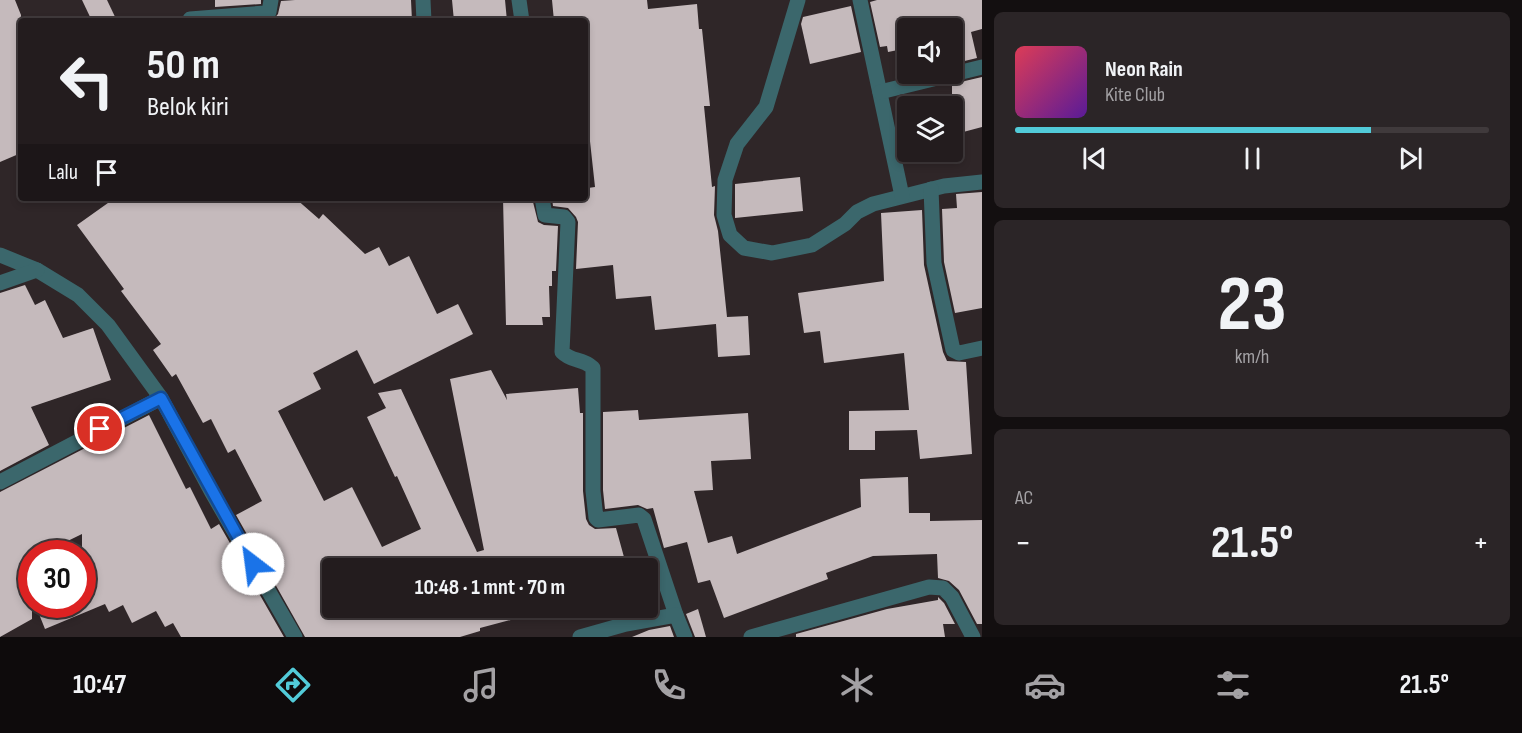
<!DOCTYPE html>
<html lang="id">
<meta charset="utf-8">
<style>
:root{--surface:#231c1e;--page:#2b2527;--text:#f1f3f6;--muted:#a3a1a4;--line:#403a3c;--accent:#52cbd9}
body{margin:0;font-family:"Sofia Sans Condensed",sans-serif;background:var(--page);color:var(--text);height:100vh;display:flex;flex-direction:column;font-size:22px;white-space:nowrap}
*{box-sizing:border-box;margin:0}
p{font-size:20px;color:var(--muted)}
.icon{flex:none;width:33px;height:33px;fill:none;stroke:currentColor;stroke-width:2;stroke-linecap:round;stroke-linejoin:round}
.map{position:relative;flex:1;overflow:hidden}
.drawer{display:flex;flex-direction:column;gap:12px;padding:12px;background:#130f10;width:540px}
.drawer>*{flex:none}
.guide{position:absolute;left:18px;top:18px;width:570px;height:183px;border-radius:6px;box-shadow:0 3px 9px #0003,0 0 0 2px var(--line);background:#231c1e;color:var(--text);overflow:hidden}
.fabs{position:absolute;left:897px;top:18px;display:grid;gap:12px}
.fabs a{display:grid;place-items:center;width:66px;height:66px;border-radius:6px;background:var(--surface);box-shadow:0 3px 9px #0003,0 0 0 2px var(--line);font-size:30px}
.speed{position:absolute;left:18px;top:540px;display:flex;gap:12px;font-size:30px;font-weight:700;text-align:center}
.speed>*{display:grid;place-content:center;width:78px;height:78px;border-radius:50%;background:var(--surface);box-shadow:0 3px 9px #0003,0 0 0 2px var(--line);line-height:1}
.speed .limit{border:9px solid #d22;background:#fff;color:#111}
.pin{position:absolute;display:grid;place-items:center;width:51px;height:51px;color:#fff;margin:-26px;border:3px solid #fff;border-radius:50%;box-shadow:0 2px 6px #0007}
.me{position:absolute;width:66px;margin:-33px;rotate:330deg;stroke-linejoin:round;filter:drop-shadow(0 0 4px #0008)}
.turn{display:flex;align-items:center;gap:21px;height:126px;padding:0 30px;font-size:27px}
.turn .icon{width:78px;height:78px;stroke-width:2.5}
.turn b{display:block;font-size:42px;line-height:51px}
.then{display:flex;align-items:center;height:57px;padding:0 30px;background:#0003;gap:12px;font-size:22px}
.big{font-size:45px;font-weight:700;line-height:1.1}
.drawer .card{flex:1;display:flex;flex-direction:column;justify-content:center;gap:9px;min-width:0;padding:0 21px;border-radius:9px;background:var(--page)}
.drawer .dial{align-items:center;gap:0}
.dial b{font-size:78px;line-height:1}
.song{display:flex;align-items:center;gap:18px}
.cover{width:72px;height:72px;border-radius:9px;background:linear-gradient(135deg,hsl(350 70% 55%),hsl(270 70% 35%))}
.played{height:6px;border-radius:3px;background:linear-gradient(90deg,var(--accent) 75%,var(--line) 75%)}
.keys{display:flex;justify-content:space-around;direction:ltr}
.heat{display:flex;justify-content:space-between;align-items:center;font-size:33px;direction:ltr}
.trip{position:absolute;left:322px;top:558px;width:336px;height:60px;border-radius:6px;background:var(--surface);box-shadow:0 3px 9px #0003,0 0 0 2px var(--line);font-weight:700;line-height:60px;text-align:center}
.menu{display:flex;height:96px;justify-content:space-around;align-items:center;background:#0e0b0c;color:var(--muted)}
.menu .icon{width:42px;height:42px}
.menu .selected{color:var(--accent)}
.menu b{font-size:27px;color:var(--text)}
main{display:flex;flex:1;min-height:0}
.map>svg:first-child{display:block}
.building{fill:#c5babc}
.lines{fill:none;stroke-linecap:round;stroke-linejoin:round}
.minor{stroke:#3b676c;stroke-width:15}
.route-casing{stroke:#114b97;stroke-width:15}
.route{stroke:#1a73e8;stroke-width:10}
</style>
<main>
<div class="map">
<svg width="982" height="637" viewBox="0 0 982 637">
<rect width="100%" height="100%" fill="#2f2628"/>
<!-- building -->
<g class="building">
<polygon points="0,0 15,0 21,15 21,153 0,162"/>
<polygon points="82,0 107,0 117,21 92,21"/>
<polygon points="215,0 261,0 261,4 215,7"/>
<polygon points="295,0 411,0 412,21 272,21 278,14 281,1"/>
<polygon points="452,0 505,0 507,21 454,21"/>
<polygon points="552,0 647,0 648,9 697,4 699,29 702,29 710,106 704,106 712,187 715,186 714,215 718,231 727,317 748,316 750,355 718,357 716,324 655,330 651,296 616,299 613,265 576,269 578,222 576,217 568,208 553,206 552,198 589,198 588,188 595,187 588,123 585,123 585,21 554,21"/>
<polygon points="877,0 982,0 982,29 971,32 977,58 952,64 952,28 908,28 908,48 888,52 887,46 880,47 870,2"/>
<polygon points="851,6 861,52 810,64 801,24 803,17"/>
<polygon points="982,77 982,127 952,135 952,84"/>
<polygon points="800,177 803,211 735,218 735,184"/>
<polygon points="982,192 982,308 955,313 944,262 942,209 957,208 956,194"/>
<polygon points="115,198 295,198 319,219 323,214 365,254 379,247 389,266 409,256 437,314 458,304 473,334 374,384 357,350 313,373 321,389 278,411 324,501 352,487 382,547 421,529 397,476 395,477 367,417 386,408 378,393 401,389 477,552 484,550 450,379 491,370 507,400 506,394 578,388 580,413 583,413 583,491 586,519 589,525 595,529 616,528 627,568 333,568 333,608 515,608 518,618 480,628 480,631 460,637 305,637 236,515 262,501 235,449 228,453 211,419 203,423 176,374 172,377 153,350 161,344 121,291 124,289 77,225"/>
<polygon points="503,198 532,198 538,222 544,225 558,226 556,271 552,271 552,286 549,286 550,317 542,317 543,325 506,325"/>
<polygon points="922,210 924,265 943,352 947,361 966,362 972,454 920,459 917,430 875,431 875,450 849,450 849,411 909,410 904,353 824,363 820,331 804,333 798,293 884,281 881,213"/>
<polygon points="25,285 35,305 45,300 63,338 93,328 111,380 31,407 49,445 0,471 0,293"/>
<polygon points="638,410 639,420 748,413 751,459 711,461 713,490 694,491 708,543 732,536 737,554 861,507 860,479 908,477 909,513 930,513 930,521 982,520 982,624 977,624 959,590 949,581 938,578 937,554 873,556 826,573 828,579 724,618 710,580 698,583 687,542 664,548 653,508 647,509 638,505 605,509 603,490 603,412"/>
<polygon points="149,415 186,489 190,487 211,529 219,524 284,637 181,637 173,623 165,627 156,611 132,623 123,605 109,612 105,604 45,629 35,604 82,604 82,534 41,554 32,554 32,619 0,637 0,492"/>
<polygon points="938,597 944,603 955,624 943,624 945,637 796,637 796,634 887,609 938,600"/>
<polygon points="568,608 609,608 571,618"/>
<polygon points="698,609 706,637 695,637 686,614"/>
<polygon points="670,626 674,637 632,637 649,630"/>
</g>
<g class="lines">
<!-- minor -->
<g class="minor">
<polyline points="423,0 424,21"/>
<polyline points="519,0 522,21"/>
<polyline points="798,0 766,107 737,144 725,180 724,215 730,235 744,248 772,253 812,245 845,224 857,212 873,204 944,186 982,182"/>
<polyline points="860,0 902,196"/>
<polyline points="190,19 265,13 269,12 271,0"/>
<polyline points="880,92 982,67"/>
<polyline points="931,189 934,263 953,350 959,353 982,348"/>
<path d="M 542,198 L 545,215 L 564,217 L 568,222 L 562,352 C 573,363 581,357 593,368 L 593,491 L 596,518 L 598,520 L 639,515 L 644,519 L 676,615"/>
<polyline points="0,255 37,270 78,295 108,325 161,398 211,491 295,637"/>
<polyline points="0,283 37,270"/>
<polyline points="0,482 161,398"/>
<polyline points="580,637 626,624 676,615 685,637"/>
<polyline points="751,637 929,587 943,588 952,597 973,637"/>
</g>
</g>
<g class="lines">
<!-- route casing -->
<g class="route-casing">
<polyline id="route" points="100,429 161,398 253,564"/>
</g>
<!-- route -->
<use href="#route" class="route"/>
</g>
</svg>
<div class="fabs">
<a><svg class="icon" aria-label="sound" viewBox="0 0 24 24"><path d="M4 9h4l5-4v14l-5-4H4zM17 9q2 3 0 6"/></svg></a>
<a><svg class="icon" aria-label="layers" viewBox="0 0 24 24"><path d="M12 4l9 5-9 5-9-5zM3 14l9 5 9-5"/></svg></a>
</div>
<div class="speed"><div class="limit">30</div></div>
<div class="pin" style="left:100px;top:429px;background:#d93025"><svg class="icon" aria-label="arrive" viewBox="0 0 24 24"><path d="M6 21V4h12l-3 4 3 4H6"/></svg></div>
<svg class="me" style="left:253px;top:564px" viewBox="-20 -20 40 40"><circle r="19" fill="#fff"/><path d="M0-13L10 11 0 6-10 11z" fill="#1a73e8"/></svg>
<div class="trip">10:48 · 1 mnt · 70 m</div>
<div class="guide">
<div class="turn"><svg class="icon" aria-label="left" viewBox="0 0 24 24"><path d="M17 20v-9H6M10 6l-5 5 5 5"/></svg><div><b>50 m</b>Belok kiri</div></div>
<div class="then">Lalu<svg class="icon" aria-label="arrive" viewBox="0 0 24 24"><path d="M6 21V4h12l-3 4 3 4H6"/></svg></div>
</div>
</div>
<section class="drawer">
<div class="card">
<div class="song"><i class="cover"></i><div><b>Neon Rain</b><p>Kite Club</p></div></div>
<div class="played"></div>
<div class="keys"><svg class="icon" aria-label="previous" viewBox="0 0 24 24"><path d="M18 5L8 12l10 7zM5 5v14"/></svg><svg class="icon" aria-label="pause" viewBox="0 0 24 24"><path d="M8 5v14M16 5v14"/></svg><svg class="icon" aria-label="next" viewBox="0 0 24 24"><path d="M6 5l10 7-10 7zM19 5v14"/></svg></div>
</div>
<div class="card dial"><b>23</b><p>km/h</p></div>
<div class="card"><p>AC</p>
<div class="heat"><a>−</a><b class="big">21.5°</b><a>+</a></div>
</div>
</section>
</main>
<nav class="menu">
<b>10:47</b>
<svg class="icon selected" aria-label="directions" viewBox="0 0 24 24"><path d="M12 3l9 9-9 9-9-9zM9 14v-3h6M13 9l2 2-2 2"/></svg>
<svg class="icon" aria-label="music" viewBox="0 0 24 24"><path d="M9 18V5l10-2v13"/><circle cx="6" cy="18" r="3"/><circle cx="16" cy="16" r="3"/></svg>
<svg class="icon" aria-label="phone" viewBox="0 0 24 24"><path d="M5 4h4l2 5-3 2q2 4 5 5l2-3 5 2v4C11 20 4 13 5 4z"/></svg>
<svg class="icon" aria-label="climate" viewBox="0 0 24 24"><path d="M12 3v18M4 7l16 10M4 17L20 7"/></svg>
<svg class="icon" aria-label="car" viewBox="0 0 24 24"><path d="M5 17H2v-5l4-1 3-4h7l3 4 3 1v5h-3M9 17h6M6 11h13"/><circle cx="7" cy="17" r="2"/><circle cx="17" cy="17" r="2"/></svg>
<svg class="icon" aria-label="filters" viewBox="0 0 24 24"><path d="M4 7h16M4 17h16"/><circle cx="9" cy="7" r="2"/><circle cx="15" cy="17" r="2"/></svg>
<b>21.5°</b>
</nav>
